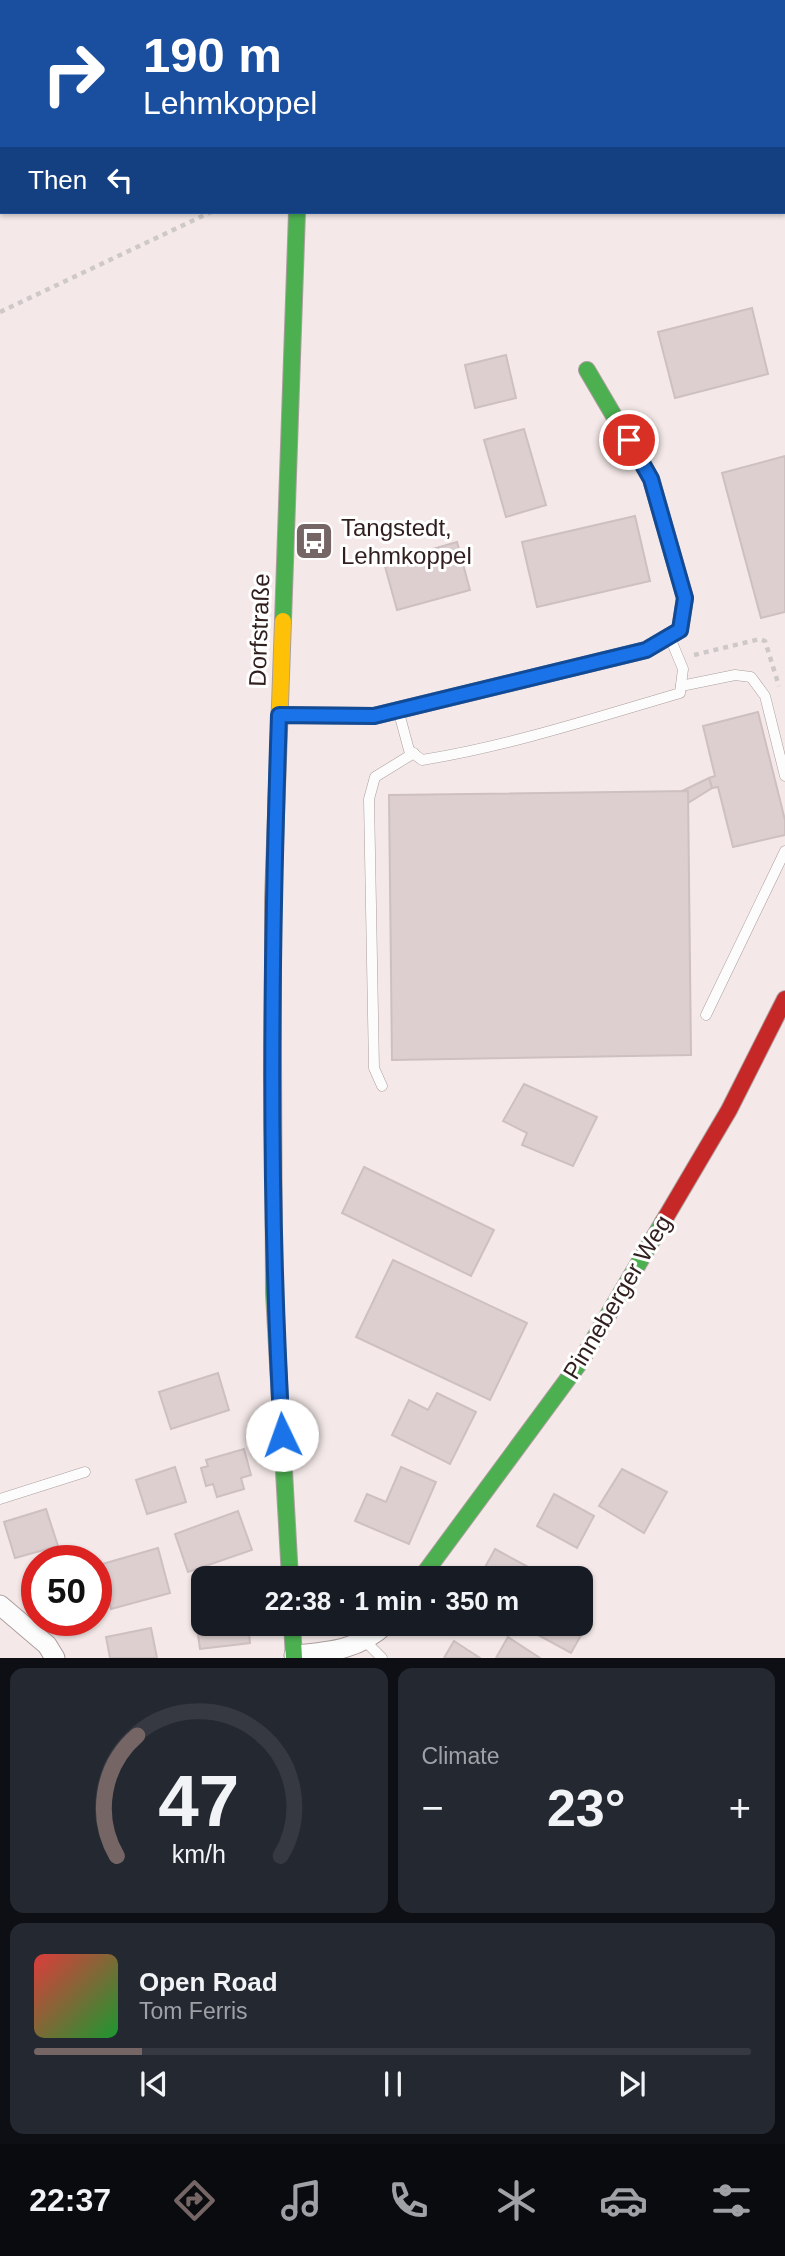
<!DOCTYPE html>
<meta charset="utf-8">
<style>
:root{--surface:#171b24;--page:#242831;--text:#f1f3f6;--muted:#9ea1a6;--line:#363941;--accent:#756665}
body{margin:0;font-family:Helvetica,sans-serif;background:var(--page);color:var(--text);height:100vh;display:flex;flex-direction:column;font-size:26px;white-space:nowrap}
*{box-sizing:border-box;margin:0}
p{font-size:23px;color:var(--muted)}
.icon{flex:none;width:38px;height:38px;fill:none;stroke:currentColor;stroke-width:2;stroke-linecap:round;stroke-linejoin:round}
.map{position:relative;height:1658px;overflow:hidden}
.details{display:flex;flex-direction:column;gap:10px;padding:10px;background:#0d0f14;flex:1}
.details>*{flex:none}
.top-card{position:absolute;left:0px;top:0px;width:786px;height:214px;box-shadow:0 2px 5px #0004;background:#1a4fa0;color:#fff;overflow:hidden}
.speed{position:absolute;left:21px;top:1545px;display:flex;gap:14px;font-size:35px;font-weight:700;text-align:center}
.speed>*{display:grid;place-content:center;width:91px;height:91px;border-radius:50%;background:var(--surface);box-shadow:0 2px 5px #0004;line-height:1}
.speed .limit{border:10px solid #d22;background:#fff;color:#111}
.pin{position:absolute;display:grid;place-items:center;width:60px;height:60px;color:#fff;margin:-30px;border:4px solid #fff;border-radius:50%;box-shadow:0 2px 7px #0007}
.me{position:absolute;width:77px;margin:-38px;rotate:357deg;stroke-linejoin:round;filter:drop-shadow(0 0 5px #0008)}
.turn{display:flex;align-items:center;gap:24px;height:147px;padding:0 28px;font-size:32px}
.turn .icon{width:91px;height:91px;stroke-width:2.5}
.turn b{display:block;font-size:49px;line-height:60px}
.then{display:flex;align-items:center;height:66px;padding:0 28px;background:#0003;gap:14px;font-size:26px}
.big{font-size:52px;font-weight:600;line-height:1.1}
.details .widget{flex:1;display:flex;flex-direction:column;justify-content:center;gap:10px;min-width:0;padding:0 24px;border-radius:14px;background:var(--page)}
.details .dial{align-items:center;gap:0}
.dial svg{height:182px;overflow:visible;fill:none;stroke:var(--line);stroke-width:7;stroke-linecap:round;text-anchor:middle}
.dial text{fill:var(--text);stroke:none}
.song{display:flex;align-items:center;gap:21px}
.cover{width:84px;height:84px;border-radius:10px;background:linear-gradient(135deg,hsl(0 70% 55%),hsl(130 70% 35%))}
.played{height:7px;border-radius:4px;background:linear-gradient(90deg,var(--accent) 15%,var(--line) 15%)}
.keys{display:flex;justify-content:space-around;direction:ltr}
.heat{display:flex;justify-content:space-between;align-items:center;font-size:38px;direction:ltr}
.details .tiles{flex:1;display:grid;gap:10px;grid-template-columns:1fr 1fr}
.widget:last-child{grid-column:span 2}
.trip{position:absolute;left:191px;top:1566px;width:402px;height:70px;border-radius:14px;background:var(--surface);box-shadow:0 2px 5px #0004;font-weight:600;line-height:70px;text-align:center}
.tab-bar{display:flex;height:112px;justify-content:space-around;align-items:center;background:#090b0e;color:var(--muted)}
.tab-bar .icon{width:49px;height:49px}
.tab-bar .selected{color:var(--accent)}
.tab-bar b{font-size:32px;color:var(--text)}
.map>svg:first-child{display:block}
.building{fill:#ddcfd0;stroke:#cebfc1;stroke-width:2}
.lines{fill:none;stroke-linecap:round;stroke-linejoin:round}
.lane-casing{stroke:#ab9e9e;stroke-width:11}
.street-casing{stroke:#ab9e9e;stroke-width:21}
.fast-casing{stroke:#ab9e9e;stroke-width:18}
.slow-casing{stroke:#ab9e9e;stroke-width:18}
.jam-casing{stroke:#ab9e9e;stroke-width:18}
.path{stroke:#cec8c8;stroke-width:4.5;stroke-dasharray:5 5;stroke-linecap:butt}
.lane{stroke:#fdfcfc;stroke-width:10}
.street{stroke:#fdfcfc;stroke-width:19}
.fast{stroke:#4caf50;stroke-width:16}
.slow{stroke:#ffc107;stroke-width:16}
.jam{stroke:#c62828;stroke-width:16}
.route-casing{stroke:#114b97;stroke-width:18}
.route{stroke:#1a73e8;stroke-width:12}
.labels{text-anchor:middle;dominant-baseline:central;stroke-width:6;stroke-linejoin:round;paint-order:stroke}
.poi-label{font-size:24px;fill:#311f1e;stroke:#fff;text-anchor:start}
.street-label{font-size:24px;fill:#311f1e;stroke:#fff}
</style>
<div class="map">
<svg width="785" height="1658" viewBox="0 0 785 1658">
<rect width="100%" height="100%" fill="#f4e9e8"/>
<!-- building -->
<g class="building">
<polygon points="752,308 768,374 675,398 658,332"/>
<polygon points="506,355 516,398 475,408 465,365"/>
<polygon points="524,429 546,505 506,517 484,440"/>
<polygon points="785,456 785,612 761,618 722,473"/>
<polygon points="635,516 650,581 537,607 522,542"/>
<polygon points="457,542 470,590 397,610 384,563"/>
<polygon points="758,712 785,820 785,835 733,847 718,787 712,788 709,778 715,776 703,726"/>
<polygon points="709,778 712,788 688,803 688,791 682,791"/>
<polygon points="688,791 691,1055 392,1060 389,795"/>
<polygon points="524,1084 597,1117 573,1166 522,1145 527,1133 503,1121"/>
<polygon points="364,1167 494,1230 471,1276 342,1213"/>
<polygon points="393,1260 527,1323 490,1400 356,1337"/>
<polygon points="218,1373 229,1410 171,1429 159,1392"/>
<polygon points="437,1393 476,1412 450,1464 392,1435 409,1400 428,1410"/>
<polygon points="244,1449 251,1475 241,1478 244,1489 217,1497 213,1484 206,1486 201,1468 208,1466 206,1460"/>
<polygon points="175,1467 186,1502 147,1514 136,1480"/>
<polygon points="401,1467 436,1482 409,1544 355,1521 367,1494 386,1502"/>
<polygon points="622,1469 667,1492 644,1533 599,1506"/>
<polygon points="554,1494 594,1516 577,1548 537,1526"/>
<polygon points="46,1509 58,1546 15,1558 4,1522"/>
<polygon points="238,1511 252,1550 188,1572 175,1534"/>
<polygon points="158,1548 170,1593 111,1609 99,1565"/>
<polygon points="495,1549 530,1568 524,1578 479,1578"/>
<polygon points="581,1610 592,1616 571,1653 518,1624 581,1624"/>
<polygon points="203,1619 203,1624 248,1624 250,1643 200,1649 196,1620"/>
<polygon points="151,1628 157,1658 110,1658 106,1637"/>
<polygon points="508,1637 540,1658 496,1658"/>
<polygon points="454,1641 480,1658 444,1658"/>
</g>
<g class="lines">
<!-- lane casing -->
<g class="lane-casing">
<g id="lane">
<polyline points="681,686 735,675 751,677 765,696 785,776"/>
<path d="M 399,713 L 409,750 L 422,760 C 509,746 595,718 680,693 L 683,669 L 671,640"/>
<polyline points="706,1015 785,851"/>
<polyline points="382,1086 374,1068 369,799 375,777 414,753"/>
<polyline points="0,1499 85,1472"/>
<polyline points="366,1642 382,1658"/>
</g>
</g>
<!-- street casing -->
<g class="street-casing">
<g id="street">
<polyline points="0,1605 47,1645 55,1658"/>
<path d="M 294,1655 C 330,1652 359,1650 386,1624"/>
</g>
</g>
<!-- fast casing -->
<g class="fast-casing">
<g id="fast">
<polyline points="303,0 303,2"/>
<polyline points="283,621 297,212"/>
<polyline points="279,715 374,716 646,650 680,630 685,598 651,479 587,370"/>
<polyline points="273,1056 274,1293 290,1578"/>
<polyline points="421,1578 581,1361 663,1222"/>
<polyline points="292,1624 294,1658"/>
</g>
</g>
<!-- slow casing -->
<g class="slow-casing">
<polyline id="slow" points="273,1056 273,899 283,621"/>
</g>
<!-- jam casing -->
<g class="jam-casing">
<polyline id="jam" points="663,1222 729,1110 785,999"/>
</g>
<!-- path -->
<g class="path">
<polyline points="0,312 211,212"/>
<polyline points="694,655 760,639 765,641 779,686"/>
</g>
<!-- lane -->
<use href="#lane" class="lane"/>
<!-- street -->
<use href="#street" class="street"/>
<!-- fast -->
<use href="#fast" class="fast"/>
<!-- slow -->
<use href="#slow" class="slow"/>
<!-- jam -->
<use href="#jam" class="jam"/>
</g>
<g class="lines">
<!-- route casing -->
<g class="route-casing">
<path id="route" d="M 282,1435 C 268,1196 271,955 279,715 L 374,716 L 646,650 L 680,630 L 685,598 L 651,479 L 629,440"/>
</g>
<!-- route -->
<use href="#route" class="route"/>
</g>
<!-- icons -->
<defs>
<g id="bus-square" transform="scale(2.0125)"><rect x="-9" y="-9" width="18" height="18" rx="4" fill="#756665" stroke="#fff"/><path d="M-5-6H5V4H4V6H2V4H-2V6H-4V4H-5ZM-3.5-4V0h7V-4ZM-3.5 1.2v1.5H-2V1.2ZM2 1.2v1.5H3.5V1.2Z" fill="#fff"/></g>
</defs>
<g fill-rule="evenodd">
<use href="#bus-square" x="314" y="541"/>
</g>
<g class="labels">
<!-- poi labels -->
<g class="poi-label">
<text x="341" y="527">Tangstedt,<tspan x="341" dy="28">Lehmkoppel</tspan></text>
</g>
<!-- street labels -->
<g class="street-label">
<text transform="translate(259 630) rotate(-88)">Dorfstraße</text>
<text transform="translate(617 1297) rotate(-59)">Pinneberger Weg</text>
</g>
</g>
</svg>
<div class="speed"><div class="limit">50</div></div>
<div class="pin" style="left:629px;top:440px;background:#d93025"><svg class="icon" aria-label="arrive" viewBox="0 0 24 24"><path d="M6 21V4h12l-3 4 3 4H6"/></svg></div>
<svg class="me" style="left:282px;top:1435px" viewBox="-20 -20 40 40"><circle r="19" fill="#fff"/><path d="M0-13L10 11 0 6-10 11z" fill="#1a73e8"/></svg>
<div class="trip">22:38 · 1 min · 350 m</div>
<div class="top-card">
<div class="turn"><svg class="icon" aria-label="right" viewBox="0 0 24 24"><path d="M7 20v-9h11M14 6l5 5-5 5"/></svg><div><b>190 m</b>Lehmkoppel</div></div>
<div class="then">Then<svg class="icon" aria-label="left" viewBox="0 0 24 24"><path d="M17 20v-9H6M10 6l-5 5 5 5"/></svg></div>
</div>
</div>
<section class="details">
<div class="tiles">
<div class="widget dial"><svg viewBox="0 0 100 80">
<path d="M14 69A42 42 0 1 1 86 69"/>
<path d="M14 69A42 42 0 0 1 23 16" stroke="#756665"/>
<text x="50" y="56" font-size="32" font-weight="700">47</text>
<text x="50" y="72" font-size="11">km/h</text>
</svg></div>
<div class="widget"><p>Climate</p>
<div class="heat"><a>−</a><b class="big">23°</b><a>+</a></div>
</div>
<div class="widget">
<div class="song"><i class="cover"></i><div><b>Open Road</b><p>Tom Ferris</p></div></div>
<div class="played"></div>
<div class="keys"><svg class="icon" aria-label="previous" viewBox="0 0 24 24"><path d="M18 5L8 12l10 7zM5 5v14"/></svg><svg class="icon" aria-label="pause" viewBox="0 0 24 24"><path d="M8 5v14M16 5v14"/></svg><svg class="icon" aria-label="next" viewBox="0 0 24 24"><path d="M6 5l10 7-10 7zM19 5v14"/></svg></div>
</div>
</div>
</section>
<nav class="tab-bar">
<b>22:37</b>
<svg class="icon selected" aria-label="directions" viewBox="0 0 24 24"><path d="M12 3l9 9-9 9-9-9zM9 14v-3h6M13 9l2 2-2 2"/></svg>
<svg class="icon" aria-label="music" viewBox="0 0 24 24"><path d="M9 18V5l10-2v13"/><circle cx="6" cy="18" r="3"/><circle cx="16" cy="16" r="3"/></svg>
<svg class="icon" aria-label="phone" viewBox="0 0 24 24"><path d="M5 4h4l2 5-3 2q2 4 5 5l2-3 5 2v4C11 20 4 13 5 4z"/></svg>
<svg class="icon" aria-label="climate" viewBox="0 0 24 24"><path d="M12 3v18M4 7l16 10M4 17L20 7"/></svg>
<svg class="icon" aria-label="car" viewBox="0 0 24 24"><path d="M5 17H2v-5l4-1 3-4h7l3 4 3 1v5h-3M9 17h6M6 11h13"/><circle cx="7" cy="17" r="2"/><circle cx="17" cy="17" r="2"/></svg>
<svg class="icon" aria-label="filters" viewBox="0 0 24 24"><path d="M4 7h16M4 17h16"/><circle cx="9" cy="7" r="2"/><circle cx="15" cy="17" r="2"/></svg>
</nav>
